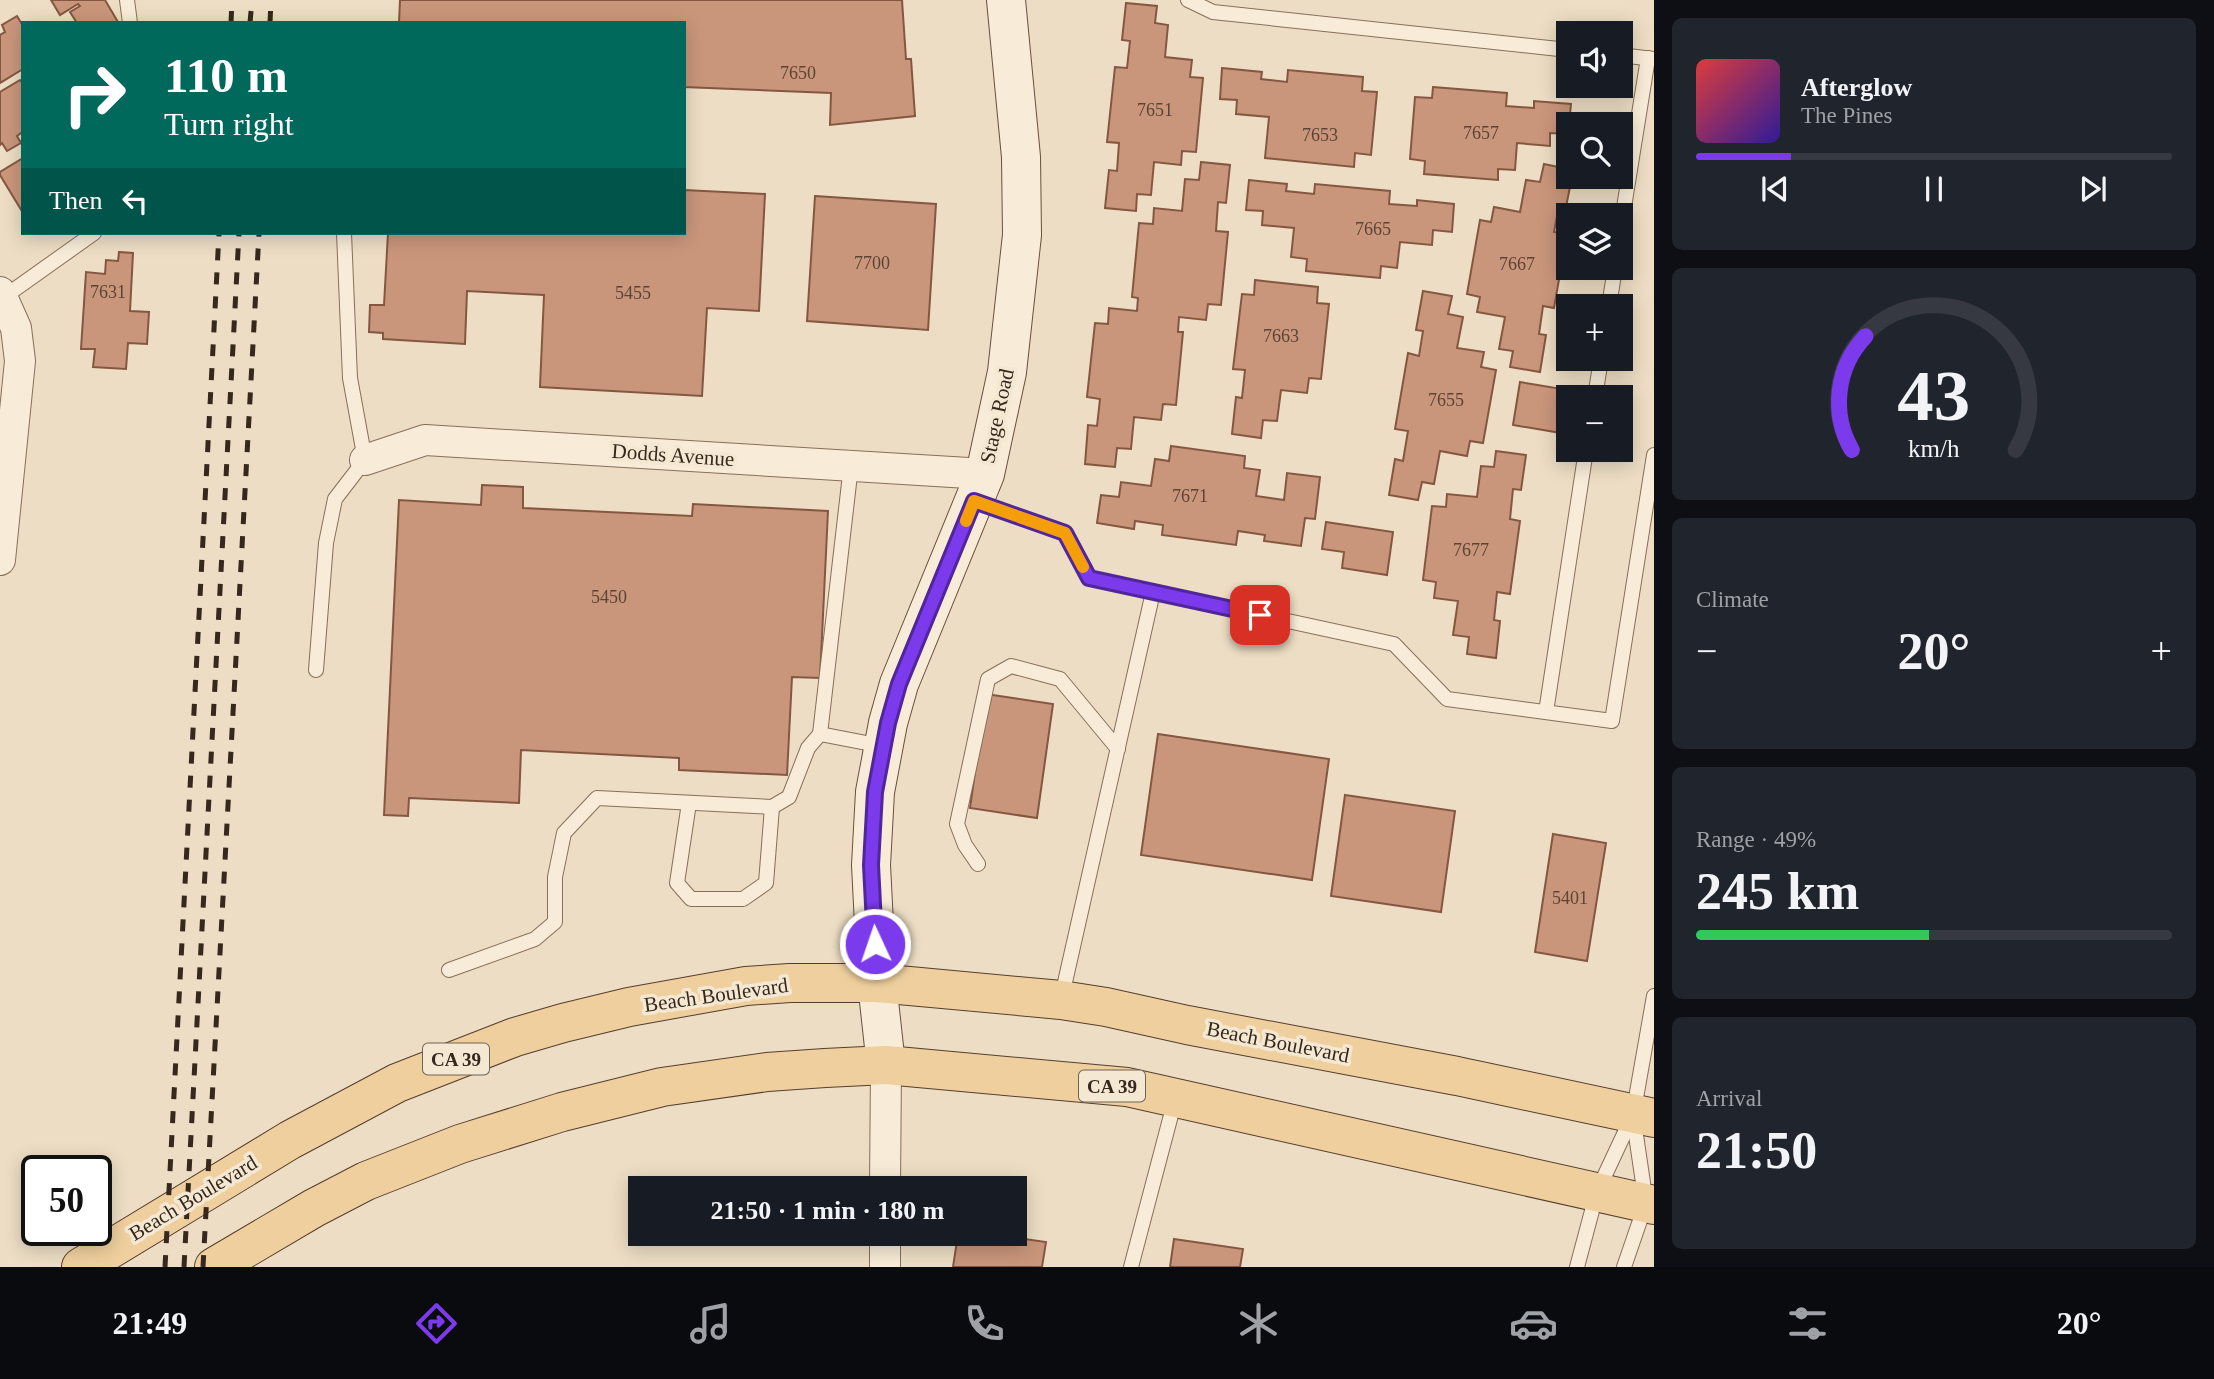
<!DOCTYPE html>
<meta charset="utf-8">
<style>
:root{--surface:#171b24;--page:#20242c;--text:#f1f3f6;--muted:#9ea1a6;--line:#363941;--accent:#7c3aed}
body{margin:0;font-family:Georgia,serif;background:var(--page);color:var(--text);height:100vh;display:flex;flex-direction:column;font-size:26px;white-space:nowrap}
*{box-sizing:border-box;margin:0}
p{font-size:23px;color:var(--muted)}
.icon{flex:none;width:38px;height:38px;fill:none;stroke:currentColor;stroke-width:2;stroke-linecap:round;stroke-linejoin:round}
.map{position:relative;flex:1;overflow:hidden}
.drawer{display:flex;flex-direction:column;gap:18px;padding:18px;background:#0d0f14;width:560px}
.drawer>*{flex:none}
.hud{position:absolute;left:21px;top:21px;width:665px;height:214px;border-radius:0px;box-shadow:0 4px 18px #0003;background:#00695c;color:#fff;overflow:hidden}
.buttons{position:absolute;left:1556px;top:21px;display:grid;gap:14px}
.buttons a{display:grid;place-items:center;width:77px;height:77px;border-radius:0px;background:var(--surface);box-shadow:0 4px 18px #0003;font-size:35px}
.speed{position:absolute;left:21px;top:1155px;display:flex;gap:14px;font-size:35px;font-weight:700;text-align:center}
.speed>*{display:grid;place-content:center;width:91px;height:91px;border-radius:50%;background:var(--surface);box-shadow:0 4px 18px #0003;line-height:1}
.speed .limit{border:4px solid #111;border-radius:10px;background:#fff;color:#111}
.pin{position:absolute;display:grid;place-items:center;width:60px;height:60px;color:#fff;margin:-30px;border-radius:14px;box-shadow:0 4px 10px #0006}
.me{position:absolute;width:77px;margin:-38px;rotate:357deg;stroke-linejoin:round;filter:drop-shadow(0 0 5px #0008)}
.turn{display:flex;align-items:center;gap:24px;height:147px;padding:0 28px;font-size:32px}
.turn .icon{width:91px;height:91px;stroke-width:2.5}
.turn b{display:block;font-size:49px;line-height:60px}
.then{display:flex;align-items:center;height:66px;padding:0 28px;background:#0003;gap:14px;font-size:26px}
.big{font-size:52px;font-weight:800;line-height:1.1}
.drawer .widget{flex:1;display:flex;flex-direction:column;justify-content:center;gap:10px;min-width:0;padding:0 24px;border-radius:10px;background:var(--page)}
.drawer .dial{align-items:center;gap:0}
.dial svg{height:182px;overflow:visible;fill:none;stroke:var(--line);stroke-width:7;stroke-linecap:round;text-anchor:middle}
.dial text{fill:var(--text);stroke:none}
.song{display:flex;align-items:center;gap:21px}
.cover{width:84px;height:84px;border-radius:10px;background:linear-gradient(135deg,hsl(0 70% 55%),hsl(250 70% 35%))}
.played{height:7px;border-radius:4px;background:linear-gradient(90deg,var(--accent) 20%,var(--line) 20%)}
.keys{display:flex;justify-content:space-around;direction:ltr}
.heat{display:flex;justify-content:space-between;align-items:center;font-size:38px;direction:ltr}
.charge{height:10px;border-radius:5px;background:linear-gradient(90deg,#34c759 49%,var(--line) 0)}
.trip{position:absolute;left:628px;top:1176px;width:399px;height:70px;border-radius:0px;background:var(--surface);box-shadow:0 4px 18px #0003;font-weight:800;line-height:70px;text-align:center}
.tabs{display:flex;height:112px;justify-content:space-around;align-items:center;background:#090b0e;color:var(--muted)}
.tabs .icon{width:49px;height:49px}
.tabs .active{color:var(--accent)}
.tabs b{font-size:32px;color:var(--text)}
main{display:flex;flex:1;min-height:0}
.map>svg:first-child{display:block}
.building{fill:#ca967b;stroke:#855741;stroke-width:2}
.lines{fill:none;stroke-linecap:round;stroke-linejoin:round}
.lane-casing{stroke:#876f5b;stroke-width:16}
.street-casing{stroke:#876f5b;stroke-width:32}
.secondary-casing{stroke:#68503e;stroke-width:40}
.primary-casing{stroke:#543e2f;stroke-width:40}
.lane{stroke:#f8ebd7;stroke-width:14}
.street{stroke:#f8ebd7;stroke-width:30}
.secondary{stroke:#f8ebd7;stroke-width:38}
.primary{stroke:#efcf9d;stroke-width:38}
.rail{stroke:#37281e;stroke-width:5;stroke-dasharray:12 12;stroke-linecap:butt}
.route-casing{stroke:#51269a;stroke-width:18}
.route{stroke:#7c3aed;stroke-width:12}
.slow{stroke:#f59e0b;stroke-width:12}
.labels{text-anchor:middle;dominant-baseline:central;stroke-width:7;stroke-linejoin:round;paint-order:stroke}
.number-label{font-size:18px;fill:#5c4435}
.shield{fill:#f4e8d3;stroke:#706254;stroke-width:2}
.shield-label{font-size:19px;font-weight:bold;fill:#37281e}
.street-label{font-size:21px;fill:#37281e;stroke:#f4e8d3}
</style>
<main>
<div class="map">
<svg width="1654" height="1267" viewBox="0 0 1654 1267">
<rect width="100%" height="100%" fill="#edddc4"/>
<!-- building -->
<g class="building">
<polygon points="51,0 105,0 118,22 77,23 70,12 80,6 78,4 60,15"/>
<polygon points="400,0 902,0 906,59 911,59 915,116 830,125 831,93 684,87 684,23 399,23"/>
<polygon points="1126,3 1157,6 1155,23 1168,25 1165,57 1192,60 1190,77 1203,78 1196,152 1182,151 1181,165 1154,162 1151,195 1137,194 1136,211 1105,208 1109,170 1117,171 1119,143 1107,142 1115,67 1127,68 1130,41 1122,40"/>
<polygon points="17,16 23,26 23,69 0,83 0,35 5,32 2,25"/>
<polygon points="1222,68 1262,72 1261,79 1287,82 1288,70 1363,77 1362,91 1377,92 1371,155 1355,153 1354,167 1265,158 1269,117 1236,114 1237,100 1220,99"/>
<polygon points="20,80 23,84 23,136 21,133 17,136 21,143 7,151 2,143 0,145 0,92"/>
<polygon points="1433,87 1507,93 1506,106 1534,108 1534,101 1571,104 1568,134 1550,133 1550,146 1517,143 1515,170 1498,169 1498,180 1424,174 1425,161 1410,159 1415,97 1432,98"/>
<polygon points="23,158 23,213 0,175 0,172"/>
<polygon points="1201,162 1230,165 1226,203 1218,202 1216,231 1228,232 1221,305 1208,304 1206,320 1179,317 1178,332 1183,332 1176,405 1163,404 1161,420 1134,417 1131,449 1117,448 1115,467 1085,464 1088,425 1097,426 1100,399 1087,397 1095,323 1108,324 1109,308 1137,311 1138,298 1132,297 1139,223 1153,224 1154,208 1182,211 1185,179 1199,180"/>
<polygon points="1544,164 1568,169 1568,177 1572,177 1566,207 1559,206 1554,232 1567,234 1554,308 1543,306 1539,334 1546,335 1540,372 1510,367 1513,351 1499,349 1505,317 1477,312 1480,297 1467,294 1480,220 1491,222 1494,207 1520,212 1526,180 1540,182"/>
<polygon points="1249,180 1287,184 1286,191 1314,194 1315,184 1390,191 1389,204 1417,206 1417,200 1454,204 1452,232 1433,230 1432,245 1400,242 1397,268 1381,266 1380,278 1306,271 1307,259 1291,257 1294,228 1262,225 1263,211 1246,210"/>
<polygon points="684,190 765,194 759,311 707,308 702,396 540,387 544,295 467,291 465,344 383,339 383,333 369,332 370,305 384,305 388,233 684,233"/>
<polygon points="815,196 936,204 928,330 807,321"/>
<polygon points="119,252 133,253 130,311 149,312 147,344 128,343 126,369 93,367 95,349 81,349 86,272 105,274 106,260 118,261"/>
<polygon points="1255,280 1318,287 1317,303 1329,304 1321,379 1309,378 1307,393 1281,390 1277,421 1263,420 1261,438 1232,434 1236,397 1242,398 1245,370 1233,369 1242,294 1254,295"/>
<polygon points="1423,291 1452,296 1448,314 1463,317 1457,348 1484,352 1481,367 1496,370 1483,443 1470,441 1467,456 1440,451 1434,484 1422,482 1418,500 1389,495 1395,459 1403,461 1408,431 1395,429 1408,353 1419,356 1423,331 1416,330"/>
<polygon points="1520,382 1568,390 1561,433 1513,425"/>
<polygon points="1171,446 1245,456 1244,468 1260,470 1256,496 1284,500 1287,473 1320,477 1315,519 1305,518 1301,546 1264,541 1265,535 1238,531 1236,545 1162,535 1163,525 1135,521 1134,529 1097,523 1101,495 1119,497 1121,482 1151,486 1155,459 1169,461"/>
<polygon points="1496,451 1526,455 1521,490 1513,489 1510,519 1520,521 1510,594 1497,592 1494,620 1500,621 1496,658 1467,654 1469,637 1453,635 1458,601 1434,598 1436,582 1423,580 1432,506 1446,507 1447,494 1477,497 1481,466 1494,467"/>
<polygon points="482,485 523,487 523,508 692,516 693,504 828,511 820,678 792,677 787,775 679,770 679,758 521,750 519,803 409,798 408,816 384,815 399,500 481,505"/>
<polygon points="1326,522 1393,532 1387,575 1342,568 1344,552 1322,549"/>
<polygon points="986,694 1053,704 1037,818 970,808"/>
<polygon points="1158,734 1329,759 1312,880 1141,855"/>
<polygon points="1345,795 1455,811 1441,912 1331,896"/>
<polygon points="1553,834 1606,843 1587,961 1535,952"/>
<polygon points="958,1234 991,1234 1046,1242 1042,1267 953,1267"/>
<polygon points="1174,1239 1243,1249 1240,1267 1170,1267"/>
</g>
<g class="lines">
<!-- lane casing -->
<g class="lane-casing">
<g id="lane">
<polyline points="127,0 130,23"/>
<polyline points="1188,0 1213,12 1568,50"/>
<polyline points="1620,55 1654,59"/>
<polyline points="1620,232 1648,58"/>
<polyline points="4,297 94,233"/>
<polyline points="1609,306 1615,268"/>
<polyline points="1595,397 1601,359"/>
<polyline points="976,502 1065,533 1089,578 1394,644 1447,699 1612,721 1654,455"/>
<polyline points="316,670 326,543 335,499 365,460 350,378 344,233"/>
<polyline points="1546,712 1586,450"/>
<polyline points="820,734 851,466"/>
<polyline points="689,803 677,883 691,899 743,899 766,883 772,807"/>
<polyline points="978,864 965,845 957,824 988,679 1011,666 1060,679 1118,749"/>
<polyline points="449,970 535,939 555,922 555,877 564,833 597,798 772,807 789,797 808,748 820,734 882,746"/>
<polyline points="1061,1000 1153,592"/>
<polyline points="1131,1267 1175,1100"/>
<polyline points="1577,1267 1597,1192 1633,1115 1654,996"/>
<polyline points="1624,1267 1646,1203 1633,1115"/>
</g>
</g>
<!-- street casing -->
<g class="street-casing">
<g id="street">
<polyline points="0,292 16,328 20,361 0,560"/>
<polyline points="365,460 425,440 985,474"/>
<polyline points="885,1188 886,1065"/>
<polyline points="885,1267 885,1234"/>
</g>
</g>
<!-- secondary casing -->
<g class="secondary-casing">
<polyline id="secondary" points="886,1065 877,983 871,865 875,792 888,723 899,684 985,474 1007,372 1022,235 1021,157 1006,0"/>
</g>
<!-- primary casing -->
<g class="primary-casing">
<g id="primary">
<polyline points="81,1267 290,1140 397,1083 515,1037 563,1023 629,1007 746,986 790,983 877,983 1061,1000 1106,1007 1187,1025 1457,1076 1654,1118"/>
<polyline points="214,1267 314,1208 366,1181 460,1144 562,1112 662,1087 767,1072 825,1068 886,1065 1127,1087 1654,1205"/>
</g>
</g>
<!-- lane -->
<use href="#lane" class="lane"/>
<!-- street -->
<use href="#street" class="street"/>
<!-- secondary -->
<use href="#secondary" class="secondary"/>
<!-- primary -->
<use href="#primary" class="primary"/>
<!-- rail -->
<g class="rail">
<polyline points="231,23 232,0"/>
<polyline points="250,23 252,0"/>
<polyline points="270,23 271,0"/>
<polyline points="165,1267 219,233"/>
<polyline points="184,1267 239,233"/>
<polyline points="203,1267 259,233"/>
</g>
</g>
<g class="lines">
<!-- route casing -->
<g class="route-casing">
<polyline id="route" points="875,944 871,865 875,792 888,723 899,684 974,501 1065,533 1089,578 1260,615"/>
</g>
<!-- route -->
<use href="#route" class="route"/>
<!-- slow -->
<polyline class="slow" points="966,521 974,501 1065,533 1083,567"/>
</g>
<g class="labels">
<!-- number labels -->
<g class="number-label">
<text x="798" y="73">7650</text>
<text x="1155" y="110">7651</text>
<text x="1481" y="133">7657</text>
<text x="1320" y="135">7653</text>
<text x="1373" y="229">7665</text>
<text x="872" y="263">7700</text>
<text x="1517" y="264">7667</text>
<text x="108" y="292">7631</text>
<text x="633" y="293">5455</text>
<text x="1281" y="336">7663</text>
<text x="1446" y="400">7655</text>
<text x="1190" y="496">7671</text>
<text x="1471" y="550">7677</text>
<text x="609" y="597">5450</text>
<text x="1570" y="898">5401</text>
</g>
<!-- shield labels -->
<g class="shield">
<rect x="423" y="1043.5" width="66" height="31" rx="5"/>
<rect x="1079" y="1070.5" width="66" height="31" rx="5"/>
</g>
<g class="shield-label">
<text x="456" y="1059">CA 39</text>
<text x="1112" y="1086">CA 39</text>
</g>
<!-- street labels -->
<g class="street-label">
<text transform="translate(997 416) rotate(-78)">Stage Road</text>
<text transform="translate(673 455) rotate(4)">Dodds Avenue</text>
<text transform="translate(716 995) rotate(-8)">Beach Boulevard</text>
<text transform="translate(1278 1042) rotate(11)">Beach Boulevard</text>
<text transform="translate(193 1198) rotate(-31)">Beach Boulevard</text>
</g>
</g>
</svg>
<div class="buttons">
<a><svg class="icon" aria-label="sound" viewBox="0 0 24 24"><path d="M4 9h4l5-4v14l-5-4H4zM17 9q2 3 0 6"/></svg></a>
<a><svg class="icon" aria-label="search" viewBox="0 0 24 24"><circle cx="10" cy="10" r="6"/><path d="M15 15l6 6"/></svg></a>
<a><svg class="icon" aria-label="layers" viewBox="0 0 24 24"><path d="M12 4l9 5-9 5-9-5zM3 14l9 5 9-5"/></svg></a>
<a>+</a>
<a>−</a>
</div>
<div class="speed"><div class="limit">50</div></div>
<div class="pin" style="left:1260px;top:615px;background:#d93025"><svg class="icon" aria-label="arrive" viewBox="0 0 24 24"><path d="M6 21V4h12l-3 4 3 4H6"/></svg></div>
<svg class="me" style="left:875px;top:944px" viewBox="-20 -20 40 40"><circle r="17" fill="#7c3aed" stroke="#fff" stroke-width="3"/><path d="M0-11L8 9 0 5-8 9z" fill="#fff"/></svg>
<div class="trip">21:50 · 1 min · 180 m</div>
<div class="hud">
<div class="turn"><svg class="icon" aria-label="right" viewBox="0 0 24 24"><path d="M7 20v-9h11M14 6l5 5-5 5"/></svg><div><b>110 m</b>Turn right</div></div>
<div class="then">Then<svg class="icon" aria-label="left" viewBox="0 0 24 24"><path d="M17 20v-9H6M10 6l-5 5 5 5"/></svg></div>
</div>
</div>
<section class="drawer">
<div class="widget">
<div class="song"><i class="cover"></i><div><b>Afterglow</b><p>The Pines</p></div></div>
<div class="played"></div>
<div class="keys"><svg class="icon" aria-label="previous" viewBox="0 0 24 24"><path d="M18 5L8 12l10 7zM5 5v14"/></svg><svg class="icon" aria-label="pause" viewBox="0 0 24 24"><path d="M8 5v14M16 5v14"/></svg><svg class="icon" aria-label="next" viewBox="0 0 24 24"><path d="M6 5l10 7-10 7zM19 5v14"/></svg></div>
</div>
<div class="widget dial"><svg viewBox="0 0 100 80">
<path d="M14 69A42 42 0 1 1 86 69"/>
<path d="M14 69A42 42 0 0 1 20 19" stroke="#7c3aed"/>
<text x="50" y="56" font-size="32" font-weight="700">43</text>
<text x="50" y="72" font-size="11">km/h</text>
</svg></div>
<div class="widget"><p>Climate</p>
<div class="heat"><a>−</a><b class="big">20°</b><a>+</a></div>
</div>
<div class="widget"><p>Range · 49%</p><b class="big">245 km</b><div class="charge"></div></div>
<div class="widget"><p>Arrival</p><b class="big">21:50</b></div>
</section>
</main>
<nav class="tabs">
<b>21:49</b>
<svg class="icon active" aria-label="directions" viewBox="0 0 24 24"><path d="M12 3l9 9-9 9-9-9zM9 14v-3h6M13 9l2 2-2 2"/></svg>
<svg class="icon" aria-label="music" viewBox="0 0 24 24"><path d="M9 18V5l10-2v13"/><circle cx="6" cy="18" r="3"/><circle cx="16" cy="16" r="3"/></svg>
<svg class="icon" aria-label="phone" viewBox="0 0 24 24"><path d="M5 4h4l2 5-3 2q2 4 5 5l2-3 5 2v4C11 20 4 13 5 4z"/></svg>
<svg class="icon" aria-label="climate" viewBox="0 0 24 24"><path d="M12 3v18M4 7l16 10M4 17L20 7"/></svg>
<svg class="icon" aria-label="car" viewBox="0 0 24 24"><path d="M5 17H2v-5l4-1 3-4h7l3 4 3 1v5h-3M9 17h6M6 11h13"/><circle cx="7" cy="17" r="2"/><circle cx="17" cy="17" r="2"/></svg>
<svg class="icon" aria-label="filters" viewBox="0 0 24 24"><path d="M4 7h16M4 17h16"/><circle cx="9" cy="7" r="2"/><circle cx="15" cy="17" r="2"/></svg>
<b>20°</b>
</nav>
